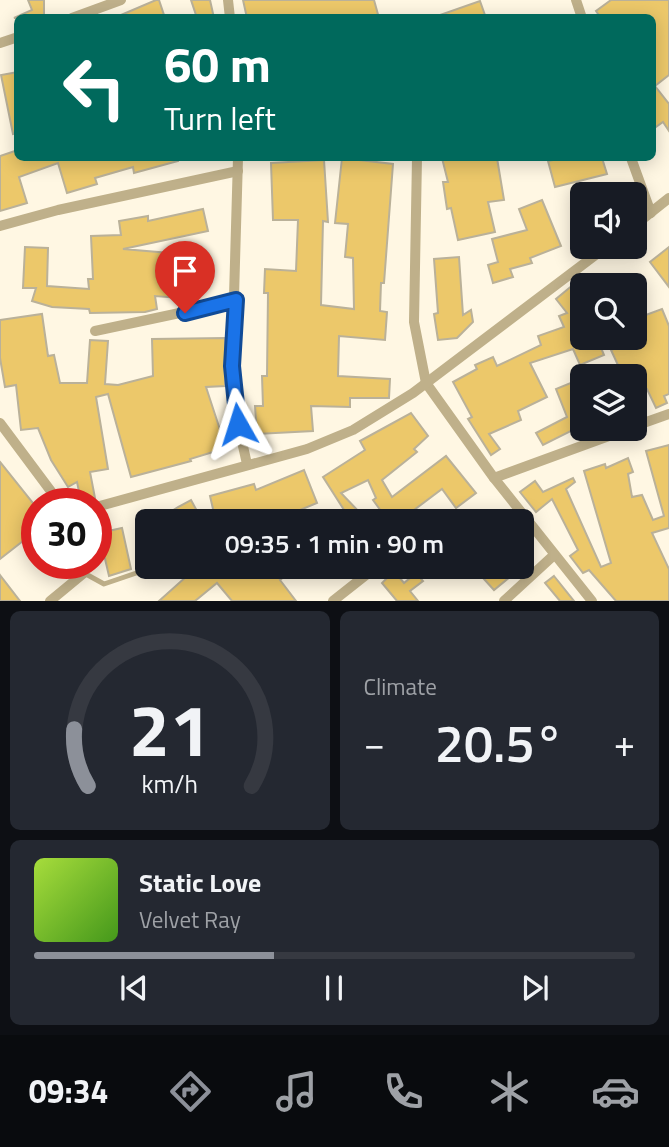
<!DOCTYPE html>
<meta charset="utf-8">
<style>
:root{--surface:#171b24;--page:#242831;--text:#f1f3f6;--muted:#9ea1a6;--line:#363941;--accent:#8c9099}
body{margin:0;font-family:"Titillium Web",sans-serif;background:var(--page);color:var(--text);height:100vh;display:flex;flex-direction:column;font-size:26px;white-space:nowrap}
*{box-sizing:border-box;margin:0}
p{font-size:23px;color:var(--muted)}
.icon{flex:none;width:38px;height:38px;fill:none;stroke:currentColor;stroke-width:2;stroke-linecap:round;stroke-linejoin:round}
.map{position:relative;height:601px;overflow:hidden}
.details{display:flex;flex-direction:column;gap:10px;padding:10px;background:#0d0f14;flex:1}
.details>*{flex:none}
.top-card{position:absolute;left:14px;top:14px;width:642px;height:147px;border-radius:10px;box-shadow:0 4px 18px #0003;background:#00695c;color:#fff;overflow:hidden}
.fabs{position:absolute;left:570px;top:182px;display:grid;gap:14px}
.fabs a{display:grid;place-items:center;width:77px;height:77px;border-radius:10px;background:var(--surface);box-shadow:0 4px 18px #0003;font-size:35px}
.speed{position:absolute;left:21px;top:488px;display:flex;gap:14px;font-size:35px;font-weight:700;text-align:center}
.speed>*{display:grid;place-content:center;width:91px;height:91px;border-radius:50%;background:var(--surface);box-shadow:0 4px 18px #0003;line-height:1}
.speed .limit{border:10px solid #d22;background:#fff;color:#111}
.pin{position:absolute;display:grid;place-items:center;width:60px;height:60px;color:#fff;margin:-72px -30px;border-radius:50% 50% 50% 0;rotate:-45deg;box-shadow:0 0 7px #0007}
.pin .icon{rotate:45deg}
.me{position:absolute;width:77px;margin:-38px;rotate:354deg;stroke-linejoin:round;filter:drop-shadow(0 0 5px #0008)}
.turn{display:flex;align-items:center;gap:24px;height:147px;padding:0 35px;font-size:32px}
.turn .icon{width:91px;height:91px;stroke-width:2.5}
.turn b{display:block;font-size:49px;line-height:60px}
.big{font-size:52px;font-weight:600;line-height:1.1}
.details .widget{flex:1;display:flex;flex-direction:column;justify-content:center;gap:10px;min-width:0;padding:0 24px;border-radius:10px;background:var(--page)}
.details .dial{align-items:center;gap:0}
.dial svg{height:182px;overflow:visible;fill:none;stroke:var(--line);stroke-width:7;stroke-linecap:round;text-anchor:middle}
.dial text{fill:var(--text);stroke:none}
.song{display:flex;align-items:center;gap:21px}
.cover{width:84px;height:84px;border-radius:10px;background:linear-gradient(135deg,hsl(80 70% 55%),hsl(100 70% 35%))}
.played{height:7px;border-radius:4px;background:linear-gradient(90deg,var(--accent) 40%,var(--line) 40%)}
.keys{display:flex;justify-content:space-around;direction:ltr}
.heat{display:flex;justify-content:space-between;align-items:center;font-size:38px;direction:ltr}
.details .tiles{flex:1;display:grid;gap:10px;grid-template-columns:1fr 1fr}
.widget:last-child{grid-column:span 2}
.trip{position:absolute;left:135px;top:509px;width:399px;height:70px;border-radius:10px;background:var(--surface);box-shadow:0 4px 18px #0003;font-weight:600;line-height:70px;text-align:center}
.tabs{display:flex;height:112px;justify-content:space-around;align-items:center;background:#090b0e;color:var(--muted)}
.tabs .icon{width:49px;height:49px}
.tabs .on{color:var(--accent)}
.tabs b{font-size:32px;color:var(--text)}
.map>svg:first-child{display:block}
.building{fill:#ecc86a;stroke:#bab199;stroke-width:2}
.lines{fill:none;stroke-linecap:round;stroke-linejoin:round}
.lane{stroke:#bfb08a;stroke-width:5}
.street{stroke:#bfb08a;stroke-width:10}
.route-casing{stroke:#114b97;stroke-width:18}
.route{stroke:#1a73e8;stroke-width:12}
</style>
<div class="map">
<svg width="669" height="601" viewBox="0 0 669 601">
<rect width="100%" height="100%" fill="#fff7e3"/>
<!-- building -->
<g class="building">
<polygon points="28,0 44,0 44,18 14,18 32,10"/>
<polygon points="159,0 165,18 114,18 156,0"/>
<polygon points="191,0 210,0 214,18 197,18"/>
<polygon points="243,0 374,0 379,18 247,18"/>
<polygon points="611,0 669,0 669,75 655,86 669,104 669,131 663,122 653,129 653,18 601,18 596,11"/>
<polygon points="480,1 486,18 438,18 437,16"/>
<polygon points="18,72 18,133 13,134 1,75"/>
<polygon points="18,150 18,158 178,158 178,161 134,173 133,167 95,178 97,184 67,193 58,163 19,177 27,203 0,211 0,156"/>
<polygon points="342,158 393,164 384,283 381,283 380,311 387,312 385,340 339,336 338,376 390,379 389,398 350,398 350,407 311,406 313,431 257,434 255,406 263,406 262,376 267,376 268,293 264,293 265,269 296,271 298,220 273,220 271,163 324,160 328,222 323,221 321,305 354,309 353,258 345,257 348,224 335,223"/>
<polygon points="442,158 497,158 504,200 488,202 495,232 458,240 451,208 447,209 443,182 448,182"/>
<polygon points="563,158 602,158 607,174 555,187 548,161"/>
<polygon points="542,200 561,246 530,258 532,263 510,269 513,277 493,283 488,265 498,262 492,239 527,230 519,209"/>
<polygon points="203,209 208,231 123,249 181,254 179,298 155,296 157,309 145,312 90,313 89,309 52,307 32,301 36,288 23,288 25,247 48,248 47,286 89,289 88,279 93,279 91,236 121,235 119,221 148,216 148,221"/>
<polygon points="669,247 669,287 650,262"/>
<polygon points="459,257 463,315 471,310 473,322 457,338 438,340 434,314 438,313 434,259"/>
<polygon points="574,284 583,304 583,338 597,338 604,355 580,365 573,349 530,363 547,397 518,411 521,420 489,434 500,449 491,455 468,419 472,417 453,382 477,369 475,365 493,357 497,366 541,345 538,336 564,327 559,316 567,313 556,299"/>
<polygon points="662,309 669,326 669,394 664,396 667,403 656,408 647,389 635,395 635,376 623,376 611,350 622,346 618,338 635,338 635,319"/>
<polygon points="42,314 48,356 54,355 60,383 87,383 90,340 108,341 105,384 118,385 153,376 152,339 225,338 225,386 206,387 226,448 190,459 191,461 131,477 108,394 96,397 108,469 90,472 95,498 81,501 77,482 68,487 51,460 38,428 21,430 16,385 5,387 0,358 0,320"/>
<polygon points="573,382 583,406 583,425 543,445 536,433 567,417 556,389"/>
<polygon points="411,413 428,436 414,449 417,452 382,480 392,497 446,456 476,493 456,508 442,489 406,516 409,522 389,522 373,500 376,498 368,480 341,493 364,517 359,522 337,522 346,513 323,477 365,450 360,441"/>
<polygon points="669,445 669,528 652,533 669,569 669,601 616,601 589,570 583,573 570,556 578,550 552,499 536,512 520,492 535,481 543,492 573,478 575,482 566,489 601,567 611,563 584,471 605,464 606,468 628,458 633,472 628,474 632,497 642,495 653,520 664,516 646,451"/>
<polygon points="0,462 37,508 37,530 0,559"/>
<polygon points="304,470 317,503 271,522 216,522 210,496 254,484 256,490"/>
<polygon points="191,500 203,522 155,522 178,507"/>
<polygon points="122,528 131,569 109,576 99,533"/>
<polygon points="197,567 296,567 280,580 296,601 232,601 217,583 195,601 159,601"/>
<polygon points="473,567 522,567 494,590"/>
<polygon points="394,571 404,583 416,573 423,581 410,591 418,601 397,601 382,583"/>
<polygon points="0,575 20,601 0,601"/>
<polygon points="554,576 574,601 560,601 545,583"/>
</g>
<g class="lines">
<!-- lane -->
<polyline class="lane" points="84,573 104,584 154,567"/>
<!-- street -->
<g class="street">
<polyline points="228,0 230,18"/>
<polyline points="576,0 582,18"/>
<polyline points="72,18 121,0"/>
<polyline points="0,43 18,37"/>
<polyline points="238,158 232,366 238,424 247,464"/>
<polyline points="417,158 414,322 426,383 494,478 592,601"/>
<polyline points="631,158 651,213"/>
<polyline points="635,225 669,198"/>
<polyline points="0,226 58,210 238,171"/>
<polyline points="95,331 236,301"/>
<polyline points="0,423 56,498 68,504"/>
<polyline points="635,426 669,414"/>
<polyline points="494,478 628,429"/>
<polyline points="96,507 307,449 353,430 413,393 606,247"/>
<polyline points="50,601 84,573 84,564"/>
<polyline points="333,601 376,567"/>
<polyline points="504,601 554,555"/>
</g>
</g>
<g class="lines">
<!-- route casing -->
<g class="route-casing">
<polyline id="route" points="185,313 236,300 232,366 238,424"/>
</g>
<!-- route -->
<use href="#route" class="route"/>
</g>
</svg>
<div class="fabs">
<a><svg class="icon" aria-label="sound" viewBox="0 0 24 24"><path d="M4 9h4l5-4v14l-5-4H4zM17 9q2 3 0 6"/></svg></a>
<a><svg class="icon" aria-label="search" viewBox="0 0 24 24"><circle cx="10" cy="10" r="6"/><path d="M15 15l6 6"/></svg></a>
<a><svg class="icon" aria-label="layers" viewBox="0 0 24 24"><path d="M12 4l9 5-9 5-9-5zM3 14l9 5 9-5"/></svg></a>
</div>
<div class="speed"><div class="limit">30</div></div>
<div class="pin" style="left:185px;top:313px;background:#d93025"><svg class="icon" aria-label="arrive" viewBox="0 0 24 24"><path d="M6 21V4h12l-3 4 3 4H6"/></svg></div>
<svg class="me" style="left:238px;top:424px" viewBox="-20 -20 40 40"><path d="M0-17L14 15 0 8-14 15z" fill="#1a73e8" stroke="#fff" stroke-width="4"/></svg>
<div class="trip">09:35 · 1 min · 90 m</div>
<div class="top-card">
<div class="turn"><svg class="icon" aria-label="left" viewBox="0 0 24 24"><path d="M17 20v-9H6M10 6l-5 5 5 5"/></svg><div><b>60 m</b>Turn left</div></div>
</div>
</div>
<section class="details">
<div class="tiles">
<div class="widget dial"><svg viewBox="0 0 100 80">
<path d="M14 69A42 42 0 1 1 86 69"/>
<path d="M14 69A42 42 0 0 1 8 44" stroke="#8c9099"/>
<text x="50" y="56" font-size="32" font-weight="700">21</text>
<text x="50" y="72" font-size="11">km/h</text>
</svg></div>
<div class="widget"><p>Climate</p>
<div class="heat"><a>−</a><b class="big">20.5°</b><a>+</a></div>
</div>
<div class="widget">
<div class="song"><i class="cover"></i><div><b>Static Love</b><p>Velvet Ray</p></div></div>
<div class="played"></div>
<div class="keys"><svg class="icon" aria-label="previous" viewBox="0 0 24 24"><path d="M18 5L8 12l10 7zM5 5v14"/></svg><svg class="icon" aria-label="pause" viewBox="0 0 24 24"><path d="M8 5v14M16 5v14"/></svg><svg class="icon" aria-label="next" viewBox="0 0 24 24"><path d="M6 5l10 7-10 7zM19 5v14"/></svg></div>
</div>
</div>
</section>
<nav class="tabs">
<b>09:34</b>
<svg class="icon on" aria-label="directions" viewBox="0 0 24 24"><path d="M12 3l9 9-9 9-9-9zM9 14v-3h6M13 9l2 2-2 2"/></svg>
<svg class="icon" aria-label="music" viewBox="0 0 24 24"><path d="M9 18V5l10-2v13"/><circle cx="6" cy="18" r="3"/><circle cx="16" cy="16" r="3"/></svg>
<svg class="icon" aria-label="phone" viewBox="0 0 24 24"><path d="M5 4h4l2 5-3 2q2 4 5 5l2-3 5 2v4C11 20 4 13 5 4z"/></svg>
<svg class="icon" aria-label="climate" viewBox="0 0 24 24"><path d="M12 3v18M4 7l16 10M4 17L20 7"/></svg>
<svg class="icon" aria-label="car" viewBox="0 0 24 24"><path d="M5 17H2v-5l4-1 3-4h7l3 4 3 1v5h-3M9 17h6M6 11h13"/><circle cx="7" cy="17" r="2"/><circle cx="17" cy="17" r="2"/></svg>
</nav>
